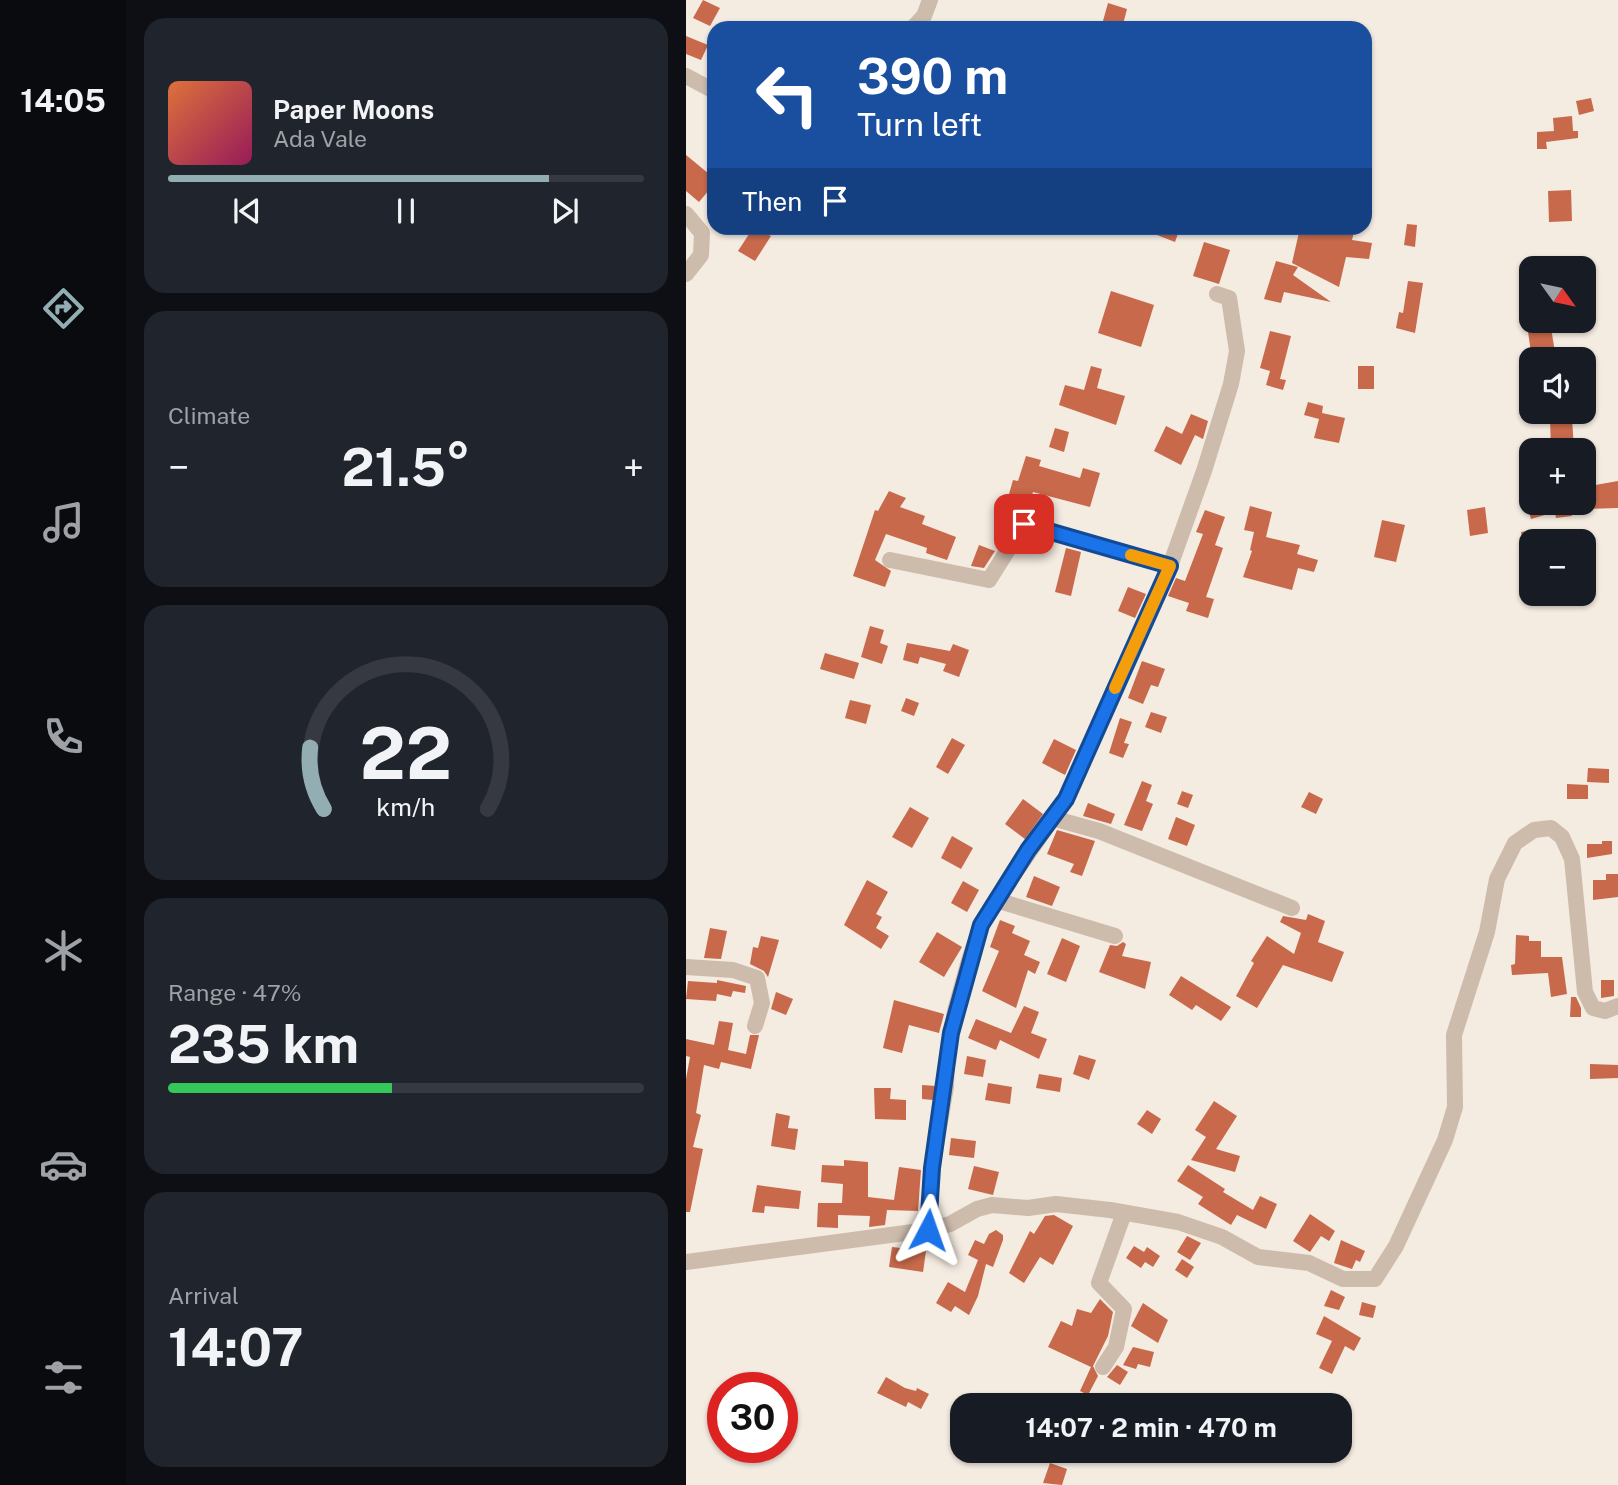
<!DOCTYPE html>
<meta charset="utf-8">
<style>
:root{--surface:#171b24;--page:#20242c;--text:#f1f3f6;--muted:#9ea1a6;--line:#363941;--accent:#92aeb2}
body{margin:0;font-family:"Public Sans",sans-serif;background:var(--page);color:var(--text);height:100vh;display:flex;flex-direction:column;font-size:26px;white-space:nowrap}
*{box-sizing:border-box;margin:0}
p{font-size:23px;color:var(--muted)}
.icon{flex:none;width:38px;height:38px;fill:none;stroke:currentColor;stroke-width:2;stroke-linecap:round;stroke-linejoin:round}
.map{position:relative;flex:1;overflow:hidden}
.panel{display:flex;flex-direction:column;gap:18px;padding:18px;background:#0d0f14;width:560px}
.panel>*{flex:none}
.hud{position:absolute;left:21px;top:21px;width:665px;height:214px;border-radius:21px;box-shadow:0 2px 5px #0004;background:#1a4fa0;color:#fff;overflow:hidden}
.needle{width:46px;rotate:123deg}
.buttons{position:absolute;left:833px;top:256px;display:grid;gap:14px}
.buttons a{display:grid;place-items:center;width:77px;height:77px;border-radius:14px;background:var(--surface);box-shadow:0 2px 5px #0004;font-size:35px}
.speed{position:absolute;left:21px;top:1372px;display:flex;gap:14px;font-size:35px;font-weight:700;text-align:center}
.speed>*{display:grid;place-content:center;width:91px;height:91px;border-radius:50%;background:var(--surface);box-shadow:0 2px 5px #0004;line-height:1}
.speed .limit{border:10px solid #d22;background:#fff;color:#111}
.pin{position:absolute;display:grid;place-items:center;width:60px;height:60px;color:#fff;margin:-30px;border-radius:14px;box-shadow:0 4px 10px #0006}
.me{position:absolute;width:77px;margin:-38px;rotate:4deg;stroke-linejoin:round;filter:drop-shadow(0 0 5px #0008)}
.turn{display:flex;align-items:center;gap:24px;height:147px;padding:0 35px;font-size:32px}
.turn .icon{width:91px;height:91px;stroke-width:2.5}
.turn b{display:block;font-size:49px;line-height:60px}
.then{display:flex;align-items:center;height:66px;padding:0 35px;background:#0003;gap:14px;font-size:26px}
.big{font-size:52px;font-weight:700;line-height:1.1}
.panel .card{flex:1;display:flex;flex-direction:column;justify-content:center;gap:10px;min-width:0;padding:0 24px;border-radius:21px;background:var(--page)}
.panel .dial{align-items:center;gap:0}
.dial svg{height:182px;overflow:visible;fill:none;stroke:var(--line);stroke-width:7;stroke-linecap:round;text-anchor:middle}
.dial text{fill:var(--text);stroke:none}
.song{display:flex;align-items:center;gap:21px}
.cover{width:84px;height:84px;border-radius:10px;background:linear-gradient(135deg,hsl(20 70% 55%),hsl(330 70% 35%))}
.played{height:7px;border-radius:4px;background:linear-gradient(90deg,var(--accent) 80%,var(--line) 80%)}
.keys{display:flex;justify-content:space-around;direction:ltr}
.heat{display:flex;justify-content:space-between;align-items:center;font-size:38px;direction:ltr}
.charge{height:10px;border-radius:5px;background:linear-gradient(90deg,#34c759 47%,var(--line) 0)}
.trip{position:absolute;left:264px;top:1393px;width:402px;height:70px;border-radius:21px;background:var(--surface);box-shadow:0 2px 5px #0004;font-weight:700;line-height:70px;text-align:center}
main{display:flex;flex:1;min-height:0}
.tab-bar{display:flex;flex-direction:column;width:126px;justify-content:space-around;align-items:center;background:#090b0e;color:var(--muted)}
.tab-bar .icon{width:49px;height:49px}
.tab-bar .active{color:var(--accent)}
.tab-bar b{font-size:32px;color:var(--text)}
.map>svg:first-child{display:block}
.building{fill:#c8694b}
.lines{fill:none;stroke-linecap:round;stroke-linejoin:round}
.minor{stroke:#cdbbac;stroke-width:16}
.route-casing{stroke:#114b97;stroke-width:18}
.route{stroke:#1a73e8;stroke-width:12}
.slow{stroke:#f59e0b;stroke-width:12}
</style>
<main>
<nav class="tab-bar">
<b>14:05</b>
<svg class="icon active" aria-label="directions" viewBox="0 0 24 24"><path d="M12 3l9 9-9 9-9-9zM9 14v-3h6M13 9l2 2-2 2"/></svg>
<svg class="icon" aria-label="music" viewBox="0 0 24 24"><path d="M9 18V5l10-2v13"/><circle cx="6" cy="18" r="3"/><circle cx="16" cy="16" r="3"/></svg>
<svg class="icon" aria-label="phone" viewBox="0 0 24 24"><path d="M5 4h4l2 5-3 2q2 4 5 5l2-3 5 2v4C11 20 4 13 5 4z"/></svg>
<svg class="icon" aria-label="climate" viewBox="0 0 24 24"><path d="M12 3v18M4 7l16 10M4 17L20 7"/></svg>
<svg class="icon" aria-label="car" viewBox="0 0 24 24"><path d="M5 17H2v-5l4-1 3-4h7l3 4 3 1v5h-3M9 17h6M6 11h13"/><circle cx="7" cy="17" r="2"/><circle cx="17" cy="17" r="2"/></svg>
<svg class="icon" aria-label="filters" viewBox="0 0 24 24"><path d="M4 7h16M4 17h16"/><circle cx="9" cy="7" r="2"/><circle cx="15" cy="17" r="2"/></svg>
</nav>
<section class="panel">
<div class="card">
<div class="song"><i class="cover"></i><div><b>Paper Moons</b><p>Ada Vale</p></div></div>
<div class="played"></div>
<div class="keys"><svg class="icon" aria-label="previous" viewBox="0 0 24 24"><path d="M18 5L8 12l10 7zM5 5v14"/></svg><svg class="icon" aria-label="pause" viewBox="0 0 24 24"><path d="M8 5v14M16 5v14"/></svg><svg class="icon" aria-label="next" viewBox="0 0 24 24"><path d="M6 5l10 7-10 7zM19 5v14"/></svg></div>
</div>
<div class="card"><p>Climate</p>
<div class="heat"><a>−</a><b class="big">21.5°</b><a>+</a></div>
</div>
<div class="card dial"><svg viewBox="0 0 100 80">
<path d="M14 69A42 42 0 1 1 86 69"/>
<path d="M14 69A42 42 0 0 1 8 42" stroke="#92aeb2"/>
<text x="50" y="56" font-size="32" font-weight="700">22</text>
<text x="50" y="72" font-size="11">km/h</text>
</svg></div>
<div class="card"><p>Range · 47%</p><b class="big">235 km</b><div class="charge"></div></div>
<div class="card"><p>Arrival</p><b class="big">14:07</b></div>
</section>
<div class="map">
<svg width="932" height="1485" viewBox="0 0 932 1485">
<rect width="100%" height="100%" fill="#f4ebe1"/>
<!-- building -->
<g class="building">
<polygon points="17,0 34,8 24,26 7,18"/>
<polygon points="422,3 441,9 436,28 415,28"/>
<polygon points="0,36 22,45 15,60 0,54"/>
<polygon points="905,98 908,111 893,115 890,101"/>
<polygon points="886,116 887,131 892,131 892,138 860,142 861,149 851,149 851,132 868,131 867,118"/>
<polygon points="0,155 28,178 28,184 13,202 0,191"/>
<polygon points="885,190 886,221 863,222 862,191"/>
<polygon points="721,224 731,225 729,247 718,245"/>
<polygon points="67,228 85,236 69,261 52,251"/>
<polygon points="453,228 494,228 489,242"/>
<polygon points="614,228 649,232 650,228 668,232 666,240 686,243 683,259 660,257 653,287 606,263"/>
<polygon points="518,242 544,250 533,284 507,276"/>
<polygon points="590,261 612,267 607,275 645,302 598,292 595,303 578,299"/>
<polygon points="722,281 737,283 729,333 710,328 713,312 717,313"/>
<polygon points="425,291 468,305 455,347 412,333"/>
<polygon points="864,321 870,359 846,359 841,325"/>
<polygon points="584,331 605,336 594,379 600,380 597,390 580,385 584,371 574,368"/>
<polygon points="405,366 416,369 411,388 439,396 430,425 373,405 379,385 398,390"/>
<rect x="672" y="366" width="16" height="23"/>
<polygon points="622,402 637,406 636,413 659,418 653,443 628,438 633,419 618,415"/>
<polygon points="505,414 522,421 517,439 509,435 495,465 468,451 480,426 496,434"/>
<polygon points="886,418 888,450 865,450 864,419"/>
<polygon points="369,428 383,432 378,452 363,447"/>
<polygon points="340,456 355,460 353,466 394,478 397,468 414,473 404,507 347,492 341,514 319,508 327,480 332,481"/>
<polygon points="932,481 932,508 898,509 898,487"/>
<polygon points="203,491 220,498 214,507 239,516 236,524 270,537 261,560 240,553 241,548 200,534 189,560 205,571 199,587 167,576 189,510 192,511"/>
<polygon points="840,502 893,502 893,505 884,507 886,516 870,518 869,512 845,519"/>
<polygon points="564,506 586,512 580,537 614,545 611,554 632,560 628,572 612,568 606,590 557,577 566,551 564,550 568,532 558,530"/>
<polygon points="799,507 802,533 784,536 781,510"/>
<polygon points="519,510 539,517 529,545 537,548 520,597 528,599 522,618 500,611 503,603 482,596 490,578 499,581 517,534 510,532"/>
<polygon points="696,520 719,525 710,562 688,557"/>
<polygon points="849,530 851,541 845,541 845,563 840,563 835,532"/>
<polygon points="293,545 309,551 298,568 285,566"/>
<polygon points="380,548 395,552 385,596 369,592"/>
<polygon points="442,587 460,594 449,618 432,611"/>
<polygon points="184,626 198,630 194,643 202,646 196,664 175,657"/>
<polygon points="221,643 264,651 267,644 283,650 273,677 257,671 260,664 234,657 232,664 217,660"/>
<polygon points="139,653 173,663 168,679 134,669"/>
<polygon points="456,661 479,669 472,687 465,685 457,704 442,698"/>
<polygon points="220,698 233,703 228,716 215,711"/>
<polygon points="164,700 185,705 180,724 159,718"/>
<polygon points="465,712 481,717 475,733 459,727"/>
<polygon points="434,718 446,722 438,743 443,744 437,758 423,753"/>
<polygon points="266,738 279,745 262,774 250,767"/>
<polygon points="368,739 390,750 379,775 356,763"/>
<polygon points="902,768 923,769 923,783 901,782"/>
<polygon points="456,781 466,785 460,801 467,804 456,831 438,825"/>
<polygon points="881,784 902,785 902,799 881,799"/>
<polygon points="496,791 507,795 502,808 491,804"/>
<polygon points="623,792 637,799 630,814 615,807"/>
<polygon points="337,799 357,814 339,839 319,824"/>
<polygon points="402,803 429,814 425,824 397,816"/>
<polygon points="224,807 243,818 226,848 206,837"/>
<polygon points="490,817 509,825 501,846 482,839"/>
<polygon points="371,830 409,841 396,876 384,872 388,864 361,854"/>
<polygon points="266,836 287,848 275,869 255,858"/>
<polygon points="916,841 926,841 926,854 901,858 901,844 916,844"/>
<polygon points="920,874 932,874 932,897 907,900 907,880 920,880"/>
<polygon points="348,876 374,887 366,906 340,897"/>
<polygon points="181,880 202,892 190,914 196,917 190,928 203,936 195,949 158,925"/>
<polygon points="277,881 293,890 281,912 265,903"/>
<polygon points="622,914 639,921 632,942 658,952 646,982 597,965 571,1008 550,996 568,963 565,961 581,936 608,954 615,933 594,922 597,916 620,920"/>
<polygon points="314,920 329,926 326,933 344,941 338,955 354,962 349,974 342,970 330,1008 296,991 313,951 304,947"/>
<polygon points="24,928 41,931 35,959 18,958"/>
<polygon points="251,932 276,947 258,977 233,962"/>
<polygon points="830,935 843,936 843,941 855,941 855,957 876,957 881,994 865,997 862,973 826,975 825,965 829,964"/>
<polygon points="75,936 93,940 82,977 78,971 64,964 67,947 72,948"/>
<polygon points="376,938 394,946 380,982 361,974"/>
<polygon points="437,942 440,944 436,956 465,962 459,989 413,972 424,945 431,946"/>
<polygon points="495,976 545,1007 535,1021 510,1005 506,1010 483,995"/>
<polygon points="31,980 60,986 59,993 47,991 45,997 31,994 30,1001 0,999 2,981 31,983"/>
<polygon points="915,980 928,980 928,996 915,998"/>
<polygon points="90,992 107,999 100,1015 85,1009"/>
<polygon points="885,997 890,997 895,1008 895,1017 884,1017"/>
<polygon points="208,1000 258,1014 253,1033 223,1025 216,1053 197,1048"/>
<polygon points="338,1006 353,1012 345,1033 361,1039 353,1059 314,1040 310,1050 282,1038 290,1019 325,1033"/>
<polygon points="33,1021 47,1023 42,1050 60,1054 64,1035 73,1035 65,1069 35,1062 33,1069 18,1065 10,1113 15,1115 7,1147 17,1149 4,1212 0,1212 0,1079 4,1057 0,1056 0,1039 28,1045"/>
<polygon points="393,1055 410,1060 403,1080 387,1074"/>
<polygon points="281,1056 300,1060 297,1077 278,1074"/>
<polygon points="904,1064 932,1065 932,1078 904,1079"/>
<polygon points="353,1074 376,1078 374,1092 350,1088"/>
<polygon points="302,1083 326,1087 324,1104 299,1100"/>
<polygon points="236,1085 250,1086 247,1100 236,1099"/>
<polygon points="188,1088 205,1088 204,1099 220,1100 220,1120 189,1119"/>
<polygon points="528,1101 551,1116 530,1149 554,1156 549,1172 505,1160 520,1137 509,1130"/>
<polygon points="461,1110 475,1119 466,1134 451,1124"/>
<polygon points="90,1113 104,1116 102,1128 112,1129 109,1150 85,1146"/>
<polygon points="265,1138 290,1141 288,1158 263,1155"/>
<polygon points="158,1160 182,1162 182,1197 208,1200 213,1167 235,1170 232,1211 201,1210 199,1225 183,1227 184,1216 152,1215 152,1228 131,1227 132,1203 156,1203 157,1184 135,1182 136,1165 158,1166"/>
<polygon points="502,1165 539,1189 537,1192 567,1210 574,1196 591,1204 580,1229 551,1215 545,1225 512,1204 517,1197 491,1181"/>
<polygon points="288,1166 313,1172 307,1195 282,1189"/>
<polygon points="71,1185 115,1191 113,1209 79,1206 78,1213 66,1212"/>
<polygon points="624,1214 649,1231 643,1241 635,1236 624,1252 607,1241"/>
<polygon points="368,1215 387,1226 367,1265 354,1257 338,1283 323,1273 344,1231 348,1234 359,1216"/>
<polygon points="310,1230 317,1235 317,1240 307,1267 300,1264 292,1296 283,1315 269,1306 265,1312 250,1303 262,1282 279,1292 292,1260 282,1255 289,1240 298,1244 303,1234"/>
<polygon points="501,1236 515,1243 504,1260 491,1252"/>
<polygon points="655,1240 679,1251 674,1262 670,1260 666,1269 648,1263"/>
<polygon points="448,1246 458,1252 461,1247 474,1256 467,1267 459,1262 455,1268 440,1258"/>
<polygon points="206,1247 240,1251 237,1272 203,1267"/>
<polygon points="496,1259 508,1267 501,1278 489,1270"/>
<polygon points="645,1290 659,1297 653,1310 638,1306"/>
<polygon points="414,1299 427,1312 422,1336 407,1366 412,1376 402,1395 394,1391 405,1367 362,1347 375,1321 386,1326 391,1309 405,1313"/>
<polygon points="676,1302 690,1306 687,1318 673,1315"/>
<polygon points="457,1303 482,1320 472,1343 445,1326"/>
<polygon points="638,1316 675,1338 668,1351 659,1346 646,1374 633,1368 646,1341 630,1334"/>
<polygon points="447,1347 468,1352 464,1367 452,1364 450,1369 437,1365"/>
<polygon points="431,1365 442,1372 434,1385 421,1377"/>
<polygon points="200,1377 219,1388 230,1391 231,1388 243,1394 235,1409 222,1402 220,1407 191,1393"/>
<polygon points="364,1463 381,1469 376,1485 357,1483"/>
</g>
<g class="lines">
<!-- minor -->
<g class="minor">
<polyline points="227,28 238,16 244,0"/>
<polyline points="0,76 28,91"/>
<polyline points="0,214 16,233 15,255 0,274"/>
<polyline points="204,560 303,580 338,524 484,566"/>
<polyline points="366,818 413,831 606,908"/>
<polyline points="310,900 429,936"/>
<polyline points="0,967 47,970 71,978 76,1003 69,1026"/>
<polyline points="242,1230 246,1168 260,1087 261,1056 269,1011 284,957 295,925 310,900 380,799 484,566 518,471 545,384 551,351 543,298 531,294"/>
<polyline points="0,1262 242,1230 264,1224 291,1209 306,1205 342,1208 370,1204 424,1210 492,1222 536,1237 572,1257 623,1263 657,1279 689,1279 710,1246 759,1140 769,1107 768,1035 801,932 811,879 829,843 848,830 865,828 876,837 886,859 899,992 907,1008 919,1011 932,1006"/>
<polyline points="417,1367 430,1347 438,1309 413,1283 438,1213"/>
</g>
</g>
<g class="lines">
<!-- route casing -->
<g class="route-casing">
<polyline id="route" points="242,1230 246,1168 265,1033 295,925 342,850 380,799 484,566 338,524"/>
</g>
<!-- route -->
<use href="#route" class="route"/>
<!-- slow -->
<polyline class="slow" points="429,688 484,566 445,555"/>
</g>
</svg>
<div class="buttons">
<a><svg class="needle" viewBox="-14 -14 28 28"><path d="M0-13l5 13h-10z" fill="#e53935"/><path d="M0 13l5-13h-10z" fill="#9ea1a6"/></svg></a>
<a><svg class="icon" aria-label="sound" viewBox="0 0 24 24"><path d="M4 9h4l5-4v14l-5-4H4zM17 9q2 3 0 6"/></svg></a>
<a>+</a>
<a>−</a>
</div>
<div class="speed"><div class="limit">30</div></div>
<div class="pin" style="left:338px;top:524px;background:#d93025"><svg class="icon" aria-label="arrive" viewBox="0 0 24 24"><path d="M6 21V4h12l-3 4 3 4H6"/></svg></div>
<svg class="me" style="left:242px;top:1230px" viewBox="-20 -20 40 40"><path d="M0-17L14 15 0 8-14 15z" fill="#1a73e8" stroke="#fff" stroke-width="4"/></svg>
<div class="trip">14:07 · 2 min · 470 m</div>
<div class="hud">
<div class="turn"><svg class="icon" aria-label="left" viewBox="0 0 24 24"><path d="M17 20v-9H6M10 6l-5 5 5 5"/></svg><div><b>390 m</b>Turn left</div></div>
<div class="then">Then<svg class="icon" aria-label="arrive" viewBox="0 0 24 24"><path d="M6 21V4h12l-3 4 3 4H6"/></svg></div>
</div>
</div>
</main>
